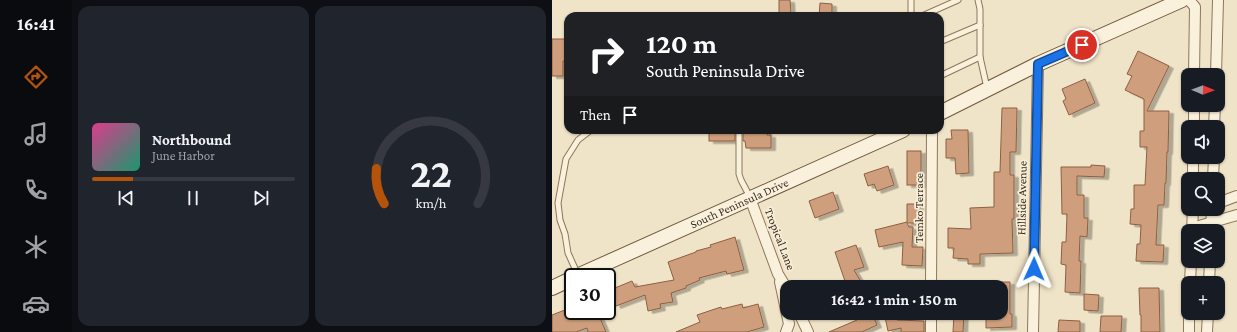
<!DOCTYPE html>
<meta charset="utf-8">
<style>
:root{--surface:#171b24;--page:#20242c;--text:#f1f3f6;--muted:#9ea1a6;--line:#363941;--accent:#b45309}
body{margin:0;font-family:"Crimson Pro",serif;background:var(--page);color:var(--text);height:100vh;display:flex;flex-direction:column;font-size:15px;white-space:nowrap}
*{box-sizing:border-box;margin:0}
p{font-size:13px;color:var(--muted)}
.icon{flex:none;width:22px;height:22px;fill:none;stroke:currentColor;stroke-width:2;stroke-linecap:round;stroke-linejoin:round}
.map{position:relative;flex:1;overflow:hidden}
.details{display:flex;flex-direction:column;gap:6px;padding:6px;background:#0d0f14;width:480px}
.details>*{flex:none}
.top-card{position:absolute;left:12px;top:12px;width:380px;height:122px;border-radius:12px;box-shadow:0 1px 3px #0004;background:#202124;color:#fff;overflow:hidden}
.needle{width:26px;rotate:91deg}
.controls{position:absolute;left:629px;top:68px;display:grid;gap:8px}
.controls a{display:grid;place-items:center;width:44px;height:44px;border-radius:8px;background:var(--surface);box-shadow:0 1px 3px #0004;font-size:20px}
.speed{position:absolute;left:12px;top:268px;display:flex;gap:8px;font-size:20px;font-weight:700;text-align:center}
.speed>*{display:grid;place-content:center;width:52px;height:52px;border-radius:50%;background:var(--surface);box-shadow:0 1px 3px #0004;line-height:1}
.speed .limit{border:2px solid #111;border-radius:6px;background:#fff;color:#111}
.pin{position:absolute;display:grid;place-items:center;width:34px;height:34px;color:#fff;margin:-17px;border:2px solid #fff;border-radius:50%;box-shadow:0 1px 4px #0007}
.me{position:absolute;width:44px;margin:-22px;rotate:1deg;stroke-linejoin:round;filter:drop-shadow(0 0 3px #0008)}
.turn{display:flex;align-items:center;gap:14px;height:84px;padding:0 16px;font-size:18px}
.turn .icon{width:52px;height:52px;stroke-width:2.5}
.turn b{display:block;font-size:28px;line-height:34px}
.then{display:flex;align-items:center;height:38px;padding:0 16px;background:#0003;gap:8px;font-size:15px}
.details .card{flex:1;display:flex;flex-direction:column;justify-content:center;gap:6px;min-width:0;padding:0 14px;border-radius:12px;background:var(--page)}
.details .dial{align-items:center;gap:0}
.dial svg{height:104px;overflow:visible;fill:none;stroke:var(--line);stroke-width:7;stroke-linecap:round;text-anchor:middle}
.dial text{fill:var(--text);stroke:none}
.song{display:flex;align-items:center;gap:12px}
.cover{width:48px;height:48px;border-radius:6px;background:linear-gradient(135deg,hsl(330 70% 55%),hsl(160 70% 35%))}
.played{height:4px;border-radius:2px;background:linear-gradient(90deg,var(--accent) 20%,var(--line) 20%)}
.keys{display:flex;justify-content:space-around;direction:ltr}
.details .tiles{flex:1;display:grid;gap:6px;grid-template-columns:repeat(2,1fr)}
.trip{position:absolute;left:228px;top:280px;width:228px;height:40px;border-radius:12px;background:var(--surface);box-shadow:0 1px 3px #0004;font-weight:700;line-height:40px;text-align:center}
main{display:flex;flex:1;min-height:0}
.tabs{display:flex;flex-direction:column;width:72px;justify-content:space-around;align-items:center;background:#090b0e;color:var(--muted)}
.tabs .icon{width:28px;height:28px}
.tabs .on{color:var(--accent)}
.tabs b{font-size:18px;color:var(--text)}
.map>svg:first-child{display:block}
.building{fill:#cf9f7d;stroke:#8d5f41;filter:url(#shadow)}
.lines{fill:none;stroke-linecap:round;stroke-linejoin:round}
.lane-casing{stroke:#8d765c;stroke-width:7}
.street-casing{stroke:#8d765c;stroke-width:12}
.secondary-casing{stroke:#6f573f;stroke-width:16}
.lane{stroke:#faf1dc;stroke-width:5}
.street{stroke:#faf1dc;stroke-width:10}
.secondary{stroke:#faf1dc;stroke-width:14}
.route-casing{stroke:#114b97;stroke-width:10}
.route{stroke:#1a73e8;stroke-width:7}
.labels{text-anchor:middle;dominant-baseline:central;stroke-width:3.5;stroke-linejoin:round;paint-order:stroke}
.street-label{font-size:12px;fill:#3d2e20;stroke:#f7eed8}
</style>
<main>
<nav class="tabs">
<b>16:41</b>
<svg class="icon on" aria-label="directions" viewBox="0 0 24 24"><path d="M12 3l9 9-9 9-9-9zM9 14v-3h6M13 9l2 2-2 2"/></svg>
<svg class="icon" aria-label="music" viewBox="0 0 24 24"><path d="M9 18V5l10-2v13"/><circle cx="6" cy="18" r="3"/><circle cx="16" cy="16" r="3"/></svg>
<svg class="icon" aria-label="phone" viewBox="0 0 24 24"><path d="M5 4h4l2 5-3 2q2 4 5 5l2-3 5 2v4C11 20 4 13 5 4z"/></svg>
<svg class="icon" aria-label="climate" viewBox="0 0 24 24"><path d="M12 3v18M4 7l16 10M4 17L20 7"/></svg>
<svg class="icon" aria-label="car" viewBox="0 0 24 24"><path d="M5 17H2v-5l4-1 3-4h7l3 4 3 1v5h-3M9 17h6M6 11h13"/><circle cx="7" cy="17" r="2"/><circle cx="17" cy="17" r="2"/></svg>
</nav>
<section class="details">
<div class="tiles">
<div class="card">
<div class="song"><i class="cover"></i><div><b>Northbound</b><p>June Harbor</p></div></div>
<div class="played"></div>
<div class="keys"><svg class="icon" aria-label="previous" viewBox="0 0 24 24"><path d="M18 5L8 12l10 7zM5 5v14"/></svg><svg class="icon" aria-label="pause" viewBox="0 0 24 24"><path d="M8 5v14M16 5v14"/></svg><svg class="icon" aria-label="next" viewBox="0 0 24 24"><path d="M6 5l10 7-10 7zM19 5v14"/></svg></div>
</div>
<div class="card dial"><svg viewBox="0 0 100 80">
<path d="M14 69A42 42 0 1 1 86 69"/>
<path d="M14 69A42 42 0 0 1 8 42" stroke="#b45309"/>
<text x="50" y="56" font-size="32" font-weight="700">22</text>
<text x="50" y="72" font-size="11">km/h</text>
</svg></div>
</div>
</section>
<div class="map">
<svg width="685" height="332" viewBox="0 0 685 332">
<defs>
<filter id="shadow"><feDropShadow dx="4.5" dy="2.5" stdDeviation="0" flood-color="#0004"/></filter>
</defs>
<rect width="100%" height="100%" fill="#f0e4c8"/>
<!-- building -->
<g class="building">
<polygon points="227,0 238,0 239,14 227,14"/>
<polygon points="268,3 280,4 280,16 267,16"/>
<polygon points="0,39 16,39 16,61 11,61 11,76 0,76"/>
<polygon points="586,51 617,66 595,111 617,111 616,152 615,152 614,183 613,183 612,205 606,205 604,245 612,245 611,262 584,261 585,244 588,244 589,225 578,224 579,209 582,209 582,185 593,185 595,147 588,147 588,131 592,131 592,99 573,90 580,76 575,74"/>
<polygon points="533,79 543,103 517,115 511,101 514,99 510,89"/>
<polygon points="450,108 465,108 464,152 458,152 458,175 462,175 462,219 460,219 461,253 428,254 428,264 416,264 416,259 401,258 402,248 396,248 396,228 419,229 418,208 442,207 442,172 448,172"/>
<rect x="157" y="130" width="26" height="11"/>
<polygon points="191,130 215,130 215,135 219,135 219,148 194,148 193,141 191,141"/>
<polygon points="399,130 416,130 417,173 404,174 403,158 394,158 394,139 400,139"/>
<rect x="355" y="151" width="14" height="34"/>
<polygon points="539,165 553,166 552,177 525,176 525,195 532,195 532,218 536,218 535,237 528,236 527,261 529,261 528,293 513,292 514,265 509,264 510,242 514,242 515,214 510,214 509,167 539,167"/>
<polygon points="336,166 342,185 325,191 322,184 316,186 312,174"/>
<polygon points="281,192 287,209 263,218 257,201"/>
<polygon points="355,204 367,204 366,223 355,223 357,227 361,227 360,247 371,247 370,266 350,265 351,242 327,247 323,230 355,222"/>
<polygon points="183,237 192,270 175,274 174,271 147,278 148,280 134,286 134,288 119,293 121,302 108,304 109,308 96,311 93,295 64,306 58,290 80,281 83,287 122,280 116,262 144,252 144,251 159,247 158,245"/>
<polygon points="304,245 312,267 302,270 312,287 295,287 283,252"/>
<polygon points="449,282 458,282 458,314 460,314 460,327 434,328 434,314 449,314"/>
<polygon points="587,288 607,288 608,332 589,332 589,315 588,315"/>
<polygon points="532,294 547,295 546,311 532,310"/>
<polygon points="190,304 191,308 206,304 212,327 195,332 124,332 148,322 145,315 169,307 170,309"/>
<polygon points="18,308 19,311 45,311 54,332 36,332 35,328 24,332 0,332 0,315"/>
<polygon points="302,313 320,313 325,325 310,332 277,332 305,320"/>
<polygon points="402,313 412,313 411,332 401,332"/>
<polygon points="344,314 345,320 372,321 372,332 349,332 349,328 336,331 333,317"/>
<polygon points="549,316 570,316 569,332 548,332"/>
<polygon points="507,320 528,321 528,332 506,332"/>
</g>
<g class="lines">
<!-- lane casing -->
<g class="lane-casing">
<g id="lane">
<polyline points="426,0 428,9 428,57 435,88"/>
<polyline points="359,16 359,0"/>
<polyline points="370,16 406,0"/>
<polyline points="388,42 428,25"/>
<polyline points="388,76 428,57"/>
<polyline points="187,130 187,174 189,180 198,197"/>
<polyline points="26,275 16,253 13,234 8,220 6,203 14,159 26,140 39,130"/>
</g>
</g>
<!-- street casing -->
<g class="street-casing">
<g id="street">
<polyline points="637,0 643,7 642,75"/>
<polyline points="664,75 666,0"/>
<polyline points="642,127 642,105"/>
<polyline points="662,127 663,105"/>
<polyline points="641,179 641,157"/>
<polyline points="661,179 662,157"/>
<polyline points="198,198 226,274 235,289"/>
<polyline points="666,203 685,196"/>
<polyline points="640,228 685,215"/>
<polyline points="640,231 641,209"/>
<polyline points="659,231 660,209"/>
<polyline points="228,282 237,324 234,332"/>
<polyline points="638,283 639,261"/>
<polyline points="657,283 658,261"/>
<polyline points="379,287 380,130"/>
<polyline points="247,313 256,332"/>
<polyline points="379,332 379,313"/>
<polyline points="481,332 486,64"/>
<polyline points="637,332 637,313"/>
<polyline points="655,332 656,313"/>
</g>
</g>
<!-- secondary casing -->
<g class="secondary-casing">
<g id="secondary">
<polyline points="388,113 486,64 630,0"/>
<path id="s1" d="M 23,277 L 351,130"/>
<polyline points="0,288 21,278"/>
</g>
</g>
<!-- lane -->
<use href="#lane" class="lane"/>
<!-- street -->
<use href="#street" class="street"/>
<!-- secondary -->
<use href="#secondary" class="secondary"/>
</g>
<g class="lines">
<!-- route casing -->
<g class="route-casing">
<polyline id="route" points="482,269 486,64 530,45"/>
</g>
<!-- route -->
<use href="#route" class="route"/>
</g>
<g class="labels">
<!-- street labels -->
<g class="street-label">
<text transform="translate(470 198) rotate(-89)">Hillside Avenue</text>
<text stroke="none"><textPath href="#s1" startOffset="180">South Peninsula Drive</textPath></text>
<text transform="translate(367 208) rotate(-90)">Temko Terrace</text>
<text transform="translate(228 239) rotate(69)">Tropical Lane</text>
</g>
</g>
</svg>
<div class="controls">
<a><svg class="needle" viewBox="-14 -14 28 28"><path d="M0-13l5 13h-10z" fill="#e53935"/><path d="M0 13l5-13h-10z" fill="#9ea1a6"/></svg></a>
<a><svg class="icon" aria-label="sound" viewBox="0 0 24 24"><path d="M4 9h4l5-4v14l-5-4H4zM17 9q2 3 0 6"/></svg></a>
<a><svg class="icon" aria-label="search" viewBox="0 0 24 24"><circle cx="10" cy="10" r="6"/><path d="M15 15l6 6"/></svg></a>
<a><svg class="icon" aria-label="layers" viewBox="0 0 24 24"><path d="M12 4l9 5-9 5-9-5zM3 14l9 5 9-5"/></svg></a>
<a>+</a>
</div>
<div class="speed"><div class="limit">30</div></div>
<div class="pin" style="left:530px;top:45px;background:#d93025"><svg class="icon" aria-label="arrive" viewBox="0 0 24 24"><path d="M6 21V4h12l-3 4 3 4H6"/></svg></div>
<svg class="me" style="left:482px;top:269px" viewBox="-20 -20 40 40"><path d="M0-17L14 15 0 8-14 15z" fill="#1a73e8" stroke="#fff" stroke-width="4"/></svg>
<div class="trip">16:42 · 1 min · 150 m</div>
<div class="top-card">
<div class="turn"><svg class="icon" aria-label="right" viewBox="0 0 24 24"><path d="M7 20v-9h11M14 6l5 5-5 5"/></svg><div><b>120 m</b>South Peninsula Drive</div></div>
<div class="then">Then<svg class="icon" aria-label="arrive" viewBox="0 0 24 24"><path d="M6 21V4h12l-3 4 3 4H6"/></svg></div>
</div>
</div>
</main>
